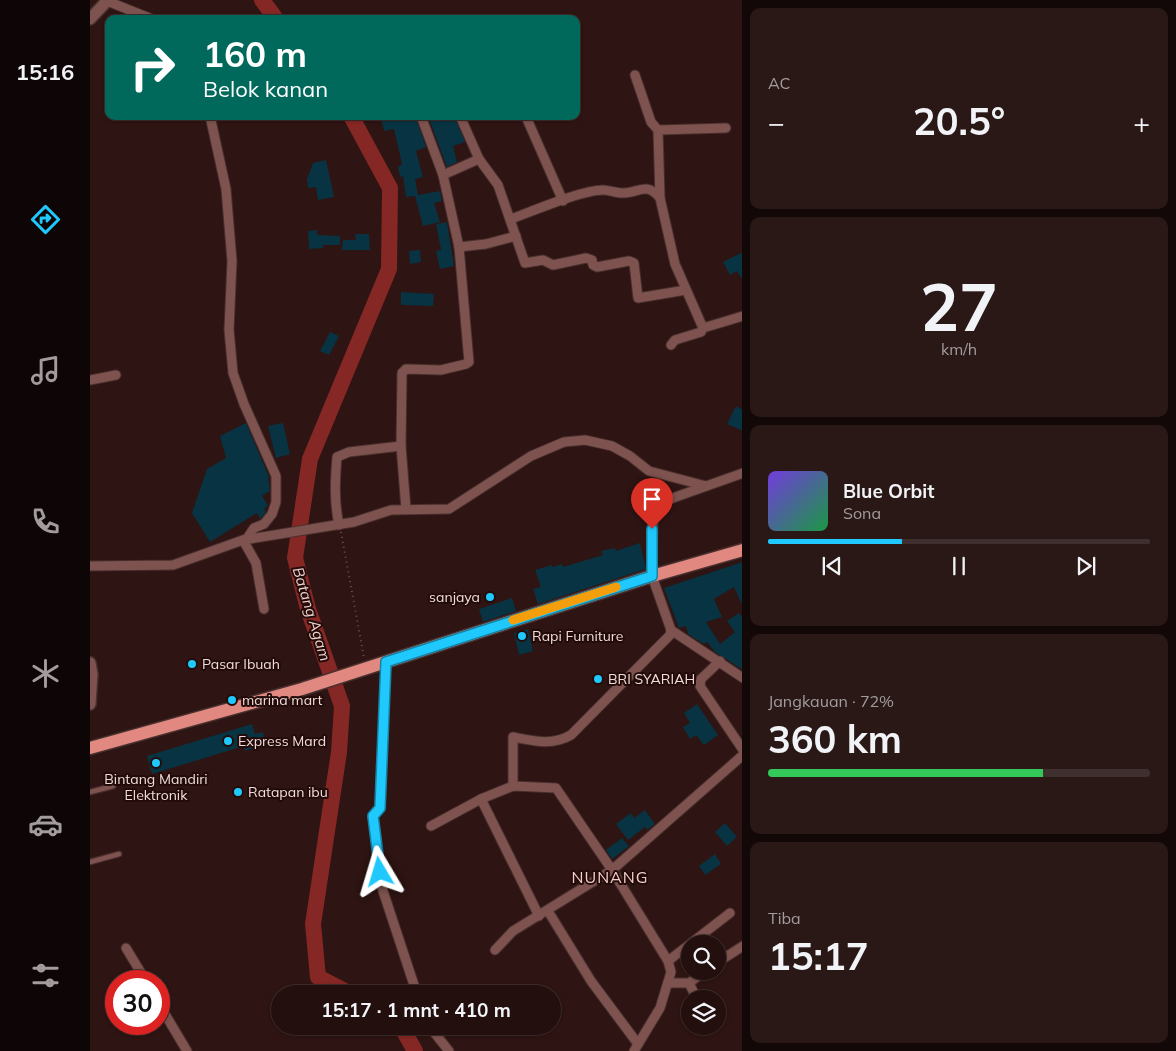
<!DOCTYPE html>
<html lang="id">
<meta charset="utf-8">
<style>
:root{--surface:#220f0e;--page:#2a1817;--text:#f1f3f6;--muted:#a29c9e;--line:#3f2f2e;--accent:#1fc9fd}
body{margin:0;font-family:Mulish,sans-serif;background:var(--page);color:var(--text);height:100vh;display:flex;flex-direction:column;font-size:19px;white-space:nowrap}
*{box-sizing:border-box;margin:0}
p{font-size:16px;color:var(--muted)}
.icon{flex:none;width:28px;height:28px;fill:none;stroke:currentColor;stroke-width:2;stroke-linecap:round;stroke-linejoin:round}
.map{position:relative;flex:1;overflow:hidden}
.drawer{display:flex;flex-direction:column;gap:8px;padding:8px;background:#130808;width:434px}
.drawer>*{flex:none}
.hud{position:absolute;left:15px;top:15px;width:475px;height:105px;border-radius:10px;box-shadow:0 1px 4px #0004,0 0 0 1px var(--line);background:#00695c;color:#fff;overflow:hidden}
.controls{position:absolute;left:591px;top:935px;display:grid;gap:10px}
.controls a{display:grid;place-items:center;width:45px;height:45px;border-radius:50%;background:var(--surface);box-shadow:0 1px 4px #0004,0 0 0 1px var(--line);font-size:25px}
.speed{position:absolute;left:15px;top:970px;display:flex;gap:10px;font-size:25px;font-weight:700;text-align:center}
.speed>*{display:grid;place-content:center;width:65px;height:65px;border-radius:50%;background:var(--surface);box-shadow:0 1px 4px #0004,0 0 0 1px var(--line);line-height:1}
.speed .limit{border:8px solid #d22;background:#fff;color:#111}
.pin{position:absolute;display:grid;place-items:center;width:42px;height:42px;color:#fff;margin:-51px -21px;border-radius:50% 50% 50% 0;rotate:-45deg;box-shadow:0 0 5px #0007}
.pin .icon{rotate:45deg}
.me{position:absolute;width:55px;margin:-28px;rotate:353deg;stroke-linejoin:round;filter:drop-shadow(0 0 4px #0008)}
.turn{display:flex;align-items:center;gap:18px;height:105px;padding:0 15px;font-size:22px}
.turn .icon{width:65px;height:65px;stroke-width:2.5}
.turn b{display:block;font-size:35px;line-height:42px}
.big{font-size:38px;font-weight:700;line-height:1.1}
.drawer .widget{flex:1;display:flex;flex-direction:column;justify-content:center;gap:8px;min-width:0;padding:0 18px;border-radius:10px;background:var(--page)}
.drawer .dial{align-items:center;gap:0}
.dial b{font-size:65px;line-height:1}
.song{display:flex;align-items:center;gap:15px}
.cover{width:60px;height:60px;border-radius:8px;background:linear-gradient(135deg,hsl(260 70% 55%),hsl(140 70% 35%))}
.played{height:5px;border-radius:2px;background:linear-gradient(90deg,var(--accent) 35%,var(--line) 35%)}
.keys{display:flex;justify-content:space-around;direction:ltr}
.heat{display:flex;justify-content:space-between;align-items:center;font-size:28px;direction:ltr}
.charge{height:8px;border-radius:4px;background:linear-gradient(90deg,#34c759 72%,var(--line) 0)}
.trip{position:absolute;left:181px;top:985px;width:290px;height:50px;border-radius:25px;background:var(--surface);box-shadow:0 1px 4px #0004,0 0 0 1px var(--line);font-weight:700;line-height:50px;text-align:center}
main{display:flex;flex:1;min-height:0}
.menu{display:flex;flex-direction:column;width:90px;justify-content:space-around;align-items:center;background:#0e0606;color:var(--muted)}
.menu .icon{width:35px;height:35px}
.menu .current{color:var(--accent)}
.menu b{font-size:22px;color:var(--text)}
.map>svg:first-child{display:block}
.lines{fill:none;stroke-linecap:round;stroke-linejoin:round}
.river{stroke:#852725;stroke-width:16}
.building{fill:#083342}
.service-casing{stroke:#49302e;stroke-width:7}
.minor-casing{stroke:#49302e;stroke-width:11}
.tertiary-casing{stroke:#49302e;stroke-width:14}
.primary-casing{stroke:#49302e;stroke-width:15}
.path{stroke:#6b5351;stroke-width:2;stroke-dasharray:1 4;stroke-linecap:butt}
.service{stroke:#7e534f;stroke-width:4.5}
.minor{stroke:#7e534f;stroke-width:9}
.tertiary{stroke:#7e534f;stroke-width:11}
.primary{stroke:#e18981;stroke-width:12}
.route-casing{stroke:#1483a4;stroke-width:12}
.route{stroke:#1fc9fd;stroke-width:9}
.slow{stroke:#f59e0b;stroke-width:9}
.poi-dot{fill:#1fc9fd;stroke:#230b09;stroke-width:2}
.labels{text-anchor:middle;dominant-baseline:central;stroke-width:4;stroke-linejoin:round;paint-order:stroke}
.poi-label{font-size:14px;fill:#efdcda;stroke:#230b09;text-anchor:start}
.water-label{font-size:15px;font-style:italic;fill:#edd1cd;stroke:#230b09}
.quarter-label{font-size:16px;letter-spacing:1px;fill:#f4cfcb;stroke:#230b09}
</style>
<main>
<nav class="menu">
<b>15:16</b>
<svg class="icon current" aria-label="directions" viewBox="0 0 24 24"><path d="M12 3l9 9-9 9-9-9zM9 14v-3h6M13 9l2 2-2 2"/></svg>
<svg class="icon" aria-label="music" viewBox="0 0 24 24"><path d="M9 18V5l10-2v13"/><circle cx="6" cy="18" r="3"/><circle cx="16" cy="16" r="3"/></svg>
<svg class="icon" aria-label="phone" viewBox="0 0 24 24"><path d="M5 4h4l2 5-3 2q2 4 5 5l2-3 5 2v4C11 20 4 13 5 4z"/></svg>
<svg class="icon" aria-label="climate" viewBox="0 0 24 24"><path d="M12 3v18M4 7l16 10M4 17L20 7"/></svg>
<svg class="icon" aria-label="car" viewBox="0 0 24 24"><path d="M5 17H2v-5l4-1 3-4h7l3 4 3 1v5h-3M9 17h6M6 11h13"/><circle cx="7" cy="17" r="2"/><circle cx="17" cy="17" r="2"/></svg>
<svg class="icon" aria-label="filters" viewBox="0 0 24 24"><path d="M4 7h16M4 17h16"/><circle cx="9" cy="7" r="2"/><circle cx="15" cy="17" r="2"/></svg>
</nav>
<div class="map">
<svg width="653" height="1051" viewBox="0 0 653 1051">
<rect width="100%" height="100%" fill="#2e1412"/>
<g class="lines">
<!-- river -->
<g class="river">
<polyline points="172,0 186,19"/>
<polyline points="261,994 228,977 223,924 249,752 252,706 218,609 205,558 220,459 299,269 300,188 261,116"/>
<polyline points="311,1026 325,1051"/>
</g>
</g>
<!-- building -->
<g class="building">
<polygon points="298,116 325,116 336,147 326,151 333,177 325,179 328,195 350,191 352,201 344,203 350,222 333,226 325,196 316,197 313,176 310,177 308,167 312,164 304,129 294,131 291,118"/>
<polygon points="338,116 364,116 375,142 363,146 367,162 357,167"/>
<polygon points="236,160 244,197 228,200 226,187 218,188 217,179 223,163"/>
<polygon points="357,222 364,266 350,269 346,251 351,250 346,224"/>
<polygon points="227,230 227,235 250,236 250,245 233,245 233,248 219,249 218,231"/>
<polygon points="265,234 279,234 280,250 252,250 253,240 266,240"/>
<polygon points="330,250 331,262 320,264 319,251"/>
<polygon points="653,252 653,281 647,271 640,275 633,262"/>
<polygon points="311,292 344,294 343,306 311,305"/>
<polygon points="240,332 249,336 239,355 230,351"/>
<polygon points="646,406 653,410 653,431 637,424"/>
<polygon points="156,423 179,477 178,478 180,491 172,496 178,505 174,509 176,512 170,519 167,513 120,542 102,513 117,469 136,458 130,436"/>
<polygon points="193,423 200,454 186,458 178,426"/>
<polygon points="550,543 556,569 448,604 443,589 451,587 445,570 462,565 462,567 472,564 473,567 513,555 511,551 525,548 526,551"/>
<polygon points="653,562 653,607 644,587 624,599 632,617 616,622 630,644 645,632 637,621 649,613 653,618 653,670 625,652 617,642 614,644 598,634 596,626 589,628 574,588"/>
<polygon points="422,598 426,611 393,622 389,609"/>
<polygon points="438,629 443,651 429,655 424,633"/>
<polygon points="607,704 628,735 614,745 606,735 600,739 593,727 600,723 594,713"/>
<polygon points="162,724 165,734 173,732 176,744 155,751 154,746 62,774 57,756"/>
<polygon points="555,810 565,824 557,830 555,827 538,840 526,824 541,813 544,818"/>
<polygon points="635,823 647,837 637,846 625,832"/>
<polygon points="532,838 539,846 522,859 516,850"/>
<polygon points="625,854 631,864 615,875 609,866"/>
</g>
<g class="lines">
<!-- service casing -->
<g class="service-casing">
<g id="service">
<polyline points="0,792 23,786"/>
<polyline points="0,862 29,854"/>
</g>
</g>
<!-- minor casing -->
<g class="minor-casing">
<g id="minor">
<polyline points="17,1 62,19"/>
<polyline points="545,75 561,122 568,130 570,198 585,264 613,328"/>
<polyline points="120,116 136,189 142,261 139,330 143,373 154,404 186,476 186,502 182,514 174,524 164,528 156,540"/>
<polyline points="370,116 389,159 408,185 435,263 453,260 463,265 496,258 502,260 503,265 507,267 539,261 544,263 548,298 596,290"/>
<polyline points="437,119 473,201"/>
<polyline points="568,130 636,128"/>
<polyline points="353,175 389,159"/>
<path d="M 421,219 C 443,211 492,190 513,190 C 519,190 526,193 532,193 C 550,193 556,181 570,198"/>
<polyline points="369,247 396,244 426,236"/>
<polyline points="581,345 585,340 611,332 613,328 653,316"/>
<polyline points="0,380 26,375"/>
<polyline points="311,446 316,509"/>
<polyline points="653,473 580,499 570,506 563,520 562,576 581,630 653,678"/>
<path d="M 249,525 C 244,501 245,481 247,457 L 259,452 L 311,446 L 312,373 L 316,369 L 351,370 L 376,364 L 379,362 L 369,247 L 353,175 L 331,116"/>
<polyline points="153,540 166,563 174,609"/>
<polyline points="0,566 83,565 153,540 264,522 301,510 359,509 441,456 474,442 495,440 522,446 540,456 559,471 616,486"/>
<polyline points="296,661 290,808 283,816 293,891 327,994"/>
<polyline points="630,661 611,679 610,686 653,750"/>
<path d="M 423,786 L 423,737 C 444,741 462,746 481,735 L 580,635 L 581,630"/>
<polyline points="391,799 449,916"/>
<polyline points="341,826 391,799 423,786 466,788 522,870 423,931 405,950"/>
<polyline points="458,911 501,981 548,1044"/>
<polyline points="36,948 56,981"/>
<polyline points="578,961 640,913"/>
<polyline points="628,962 653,946"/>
<polyline points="578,983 599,983 607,999"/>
<polyline points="599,983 615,971"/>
<polyline points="69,1004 97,1051"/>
<polyline points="339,1026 359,1051"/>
<polyline points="544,1051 570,1008 581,972 578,961 522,870 653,755"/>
</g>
</g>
<!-- tertiary casing -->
<g class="tertiary-casing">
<g id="tertiary">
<polyline points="0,19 17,1 16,0"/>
<polyline points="0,663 2,674 0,704"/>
</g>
</g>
<!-- primary casing -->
<g class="primary-casing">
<polyline id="primary" points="0,748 212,689 562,576 653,550"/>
</g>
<!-- path -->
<polyline class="path" points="251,532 274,658"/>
<!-- service -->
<use href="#service" class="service"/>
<!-- minor -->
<use href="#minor" class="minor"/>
<!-- tertiary -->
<use href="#tertiary" class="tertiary"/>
<!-- primary -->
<use href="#primary" class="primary"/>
</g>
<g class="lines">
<!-- route casing -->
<g class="route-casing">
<polyline id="route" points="290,872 283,816 290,808 296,662 562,576 562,529"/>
</g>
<!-- route -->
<use href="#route" class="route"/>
<!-- slow -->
<polyline class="slow" points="423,620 526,587"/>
</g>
<!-- markers -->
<g class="poi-dot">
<circle cx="400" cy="597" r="5"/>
<circle cx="432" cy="636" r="5"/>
<circle cx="102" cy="664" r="5"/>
<circle cx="508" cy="679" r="5"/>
<circle cx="142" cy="700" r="5"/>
<circle cx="138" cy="741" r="5"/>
<circle cx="66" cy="763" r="5"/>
<circle cx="148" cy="792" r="5"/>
</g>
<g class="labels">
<!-- poi labels -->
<g class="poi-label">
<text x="390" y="597" text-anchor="end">sanjaya</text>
<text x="442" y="636">Rapi Furniture</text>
<text x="112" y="664">Pasar Ibuah</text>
<text x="518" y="679">BRI SYARIAH</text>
<text x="152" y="700">marina mart</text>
<text x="148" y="741">Express Mard</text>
<text x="66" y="779" text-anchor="middle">Bintang Mandiri<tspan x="66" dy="16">Elektronik</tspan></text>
<text x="158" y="792">Ratapan ibu</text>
</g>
<!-- water labels -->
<g class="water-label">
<text transform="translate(222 614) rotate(73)">Batang Agam</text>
</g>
<!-- quarter labels -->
<g class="quarter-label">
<text x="520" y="877">NUNANG</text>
</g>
</g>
</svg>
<div class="controls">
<a><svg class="icon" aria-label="search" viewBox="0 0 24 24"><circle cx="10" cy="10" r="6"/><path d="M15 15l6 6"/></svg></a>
<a><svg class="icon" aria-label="layers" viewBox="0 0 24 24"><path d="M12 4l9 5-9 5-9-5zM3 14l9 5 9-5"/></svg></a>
</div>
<div class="speed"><div class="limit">30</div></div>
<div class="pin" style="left:562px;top:529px;background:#d93025"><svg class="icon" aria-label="arrive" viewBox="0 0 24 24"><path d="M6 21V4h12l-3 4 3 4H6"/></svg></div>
<svg class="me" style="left:290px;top:872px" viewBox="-20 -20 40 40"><path d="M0-17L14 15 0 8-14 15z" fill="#1fc9fd" stroke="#fff" stroke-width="4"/></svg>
<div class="trip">15:17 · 1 mnt · 410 m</div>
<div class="hud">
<div class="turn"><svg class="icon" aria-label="right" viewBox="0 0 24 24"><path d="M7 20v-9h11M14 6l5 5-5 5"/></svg><div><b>160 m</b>Belok kanan</div></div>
</div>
</div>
<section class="drawer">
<div class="widget"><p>AC</p>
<div class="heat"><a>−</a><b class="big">20.5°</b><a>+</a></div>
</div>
<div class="widget dial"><b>27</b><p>km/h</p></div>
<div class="widget">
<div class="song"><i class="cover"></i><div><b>Blue Orbit</b><p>Sona</p></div></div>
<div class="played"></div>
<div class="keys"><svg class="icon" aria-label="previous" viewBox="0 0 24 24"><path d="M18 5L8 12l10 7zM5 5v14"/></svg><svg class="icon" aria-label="pause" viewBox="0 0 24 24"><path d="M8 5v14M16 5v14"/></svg><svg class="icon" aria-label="next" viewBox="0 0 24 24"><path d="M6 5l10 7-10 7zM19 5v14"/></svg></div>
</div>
<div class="widget"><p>Jangkauan · 72%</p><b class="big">360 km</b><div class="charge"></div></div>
<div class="widget"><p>Tiba</p><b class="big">15:17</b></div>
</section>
</main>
